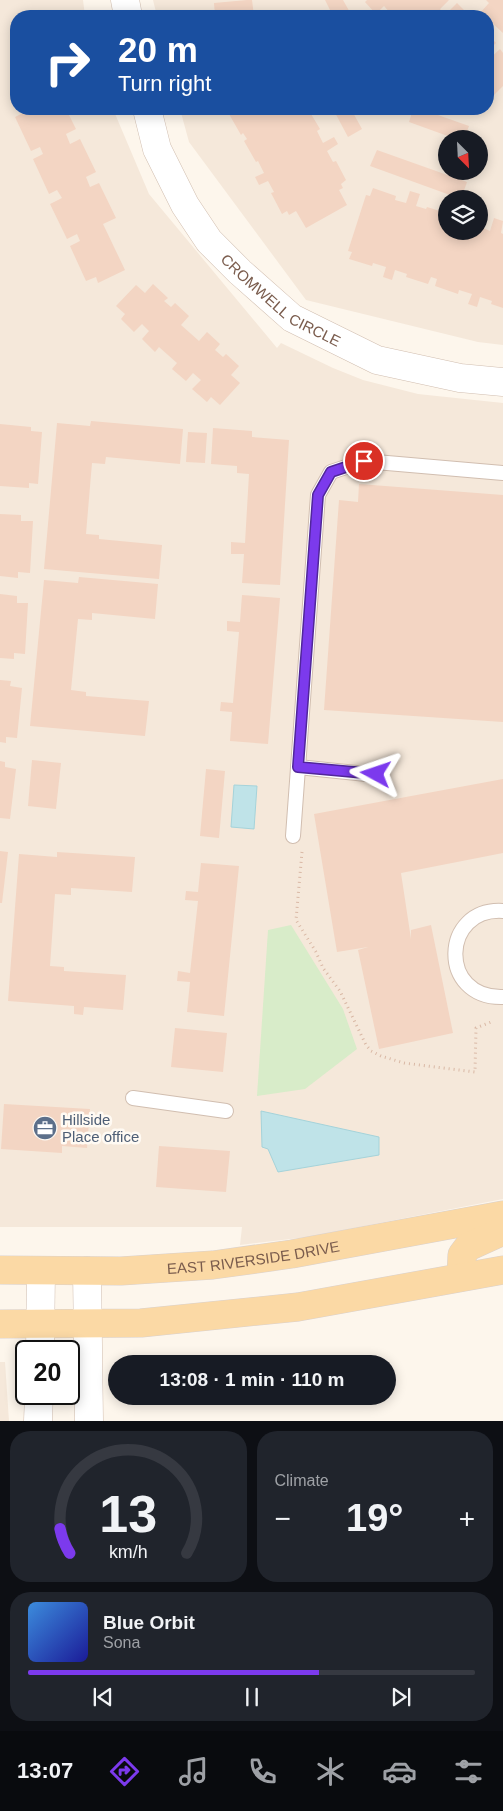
<!DOCTYPE html>
<meta charset="utf-8">
<style>
:root{--surface:#171b24;--page:#20242c;--text:#f1f3f6;--muted:#9ea1a6;--line:#363941;--accent:#7c3aed}
body{margin:0;font-family:Helvetica,sans-serif;background:var(--page);color:var(--text);height:100vh;display:flex;flex-direction:column;font-size:19px;white-space:nowrap}
*{box-sizing:border-box;margin:0}
p{font-size:16px;color:var(--muted)}
.icon{flex:none;width:28px;height:28px;fill:none;stroke:currentColor;stroke-width:2;stroke-linecap:round;stroke-linejoin:round}
.map{position:relative;height:1421px;overflow:hidden}
.drawer{display:flex;flex-direction:column;gap:10px;padding:10px;background:#0d0f14;flex:1}
.drawer>*{flex:none}
.banner{position:absolute;left:10px;top:10px;width:484px;height:105px;border-radius:20px;box-shadow:0 2px 12px #0003;background:#1a4fa0;color:#fff;overflow:hidden}
.needle{width:32px;rotate:156deg}
.fabs{position:absolute;left:438px;top:130px;display:grid;gap:10px}
.fabs a{display:grid;place-items:center;width:50px;height:50px;border-radius:50%;background:var(--surface);box-shadow:0 2px 12px #0003;font-size:25px}
.speed{position:absolute;left:15px;top:1340px;display:flex;gap:10px;font-size:25px;font-weight:700;text-align:center}
.speed>*{display:grid;place-content:center;width:65px;height:65px;border-radius:50%;background:var(--surface);box-shadow:0 2px 12px #0003;line-height:1}
.speed .limit{border:2px solid #111;border-radius:8px;background:#fff;color:#111}
.pin{position:absolute;display:grid;place-items:center;width:42px;height:42px;color:#fff;margin:-21px;border:2px solid #fff;border-radius:50%;box-shadow:0 1px 5px #0007}
.me{position:absolute;width:55px;margin:-28px;rotate:275deg;stroke-linejoin:round;filter:drop-shadow(0 0 4px #0008)}
.turn{display:flex;align-items:center;gap:18px;height:105px;padding:0 25px;font-size:22px}
.turn .icon{width:65px;height:65px;stroke-width:2.5}
.turn b{display:block;font-size:35px;line-height:42px}
.big{font-size:38px;font-weight:600;line-height:1.1}
.drawer .tile{flex:1;display:flex;flex-direction:column;justify-content:center;gap:8px;min-width:0;padding:0 18px;border-radius:20px;background:var(--page)}
.drawer .dial{align-items:center;gap:0}
.dial svg{height:130px;overflow:visible;fill:none;stroke:var(--line);stroke-width:7;stroke-linecap:round;text-anchor:middle}
.dial text{fill:var(--text);stroke:none}
.song{display:flex;align-items:center;gap:15px}
.cover{width:60px;height:60px;border-radius:8px;background:linear-gradient(135deg,hsl(210 70% 55%),hsl(240 70% 35%))}
.played{height:5px;border-radius:2px;background:linear-gradient(90deg,var(--accent) 65%,var(--line) 65%)}
.keys{display:flex;justify-content:space-around;direction:ltr}
.heat{display:flex;justify-content:space-between;align-items:center;font-size:28px;direction:ltr}
.drawer .tiles{flex:1;display:grid;gap:10px;grid-template-columns:1fr 1fr}
.tile:last-child{grid-column:span 2}
.trip{position:absolute;left:108px;top:1355px;width:288px;height:50px;border-radius:25px;background:var(--surface);box-shadow:0 2px 12px #0003;font-weight:600;line-height:50px;text-align:center}
.dock{display:flex;height:80px;justify-content:space-around;align-items:center;background:#090b0e;color:var(--muted)}
.dock .icon{width:35px;height:35px}
.dock .active{color:var(--accent)}
.dock b{font-size:22px;color:var(--text)}
.map>svg:first-child{display:block}
.residential{fill:#f5e8da;fill-rule:evenodd}
.green{fill:#d8ecc9}
.water{fill:#bfe3e8;stroke:#a5d3da}
.building{fill:#f3d5c3}
.lines{fill:none;stroke-linecap:round;stroke-linejoin:round}
.service-casing{stroke:#d1beb0;stroke-width:16}
.minor-casing{stroke:#d1beb0;stroke-width:29}
.tertiary-casing{stroke:#d1beb0;stroke-width:29}
.primary-casing{stroke:#dad1cd;stroke-width:29}
.path{stroke:#d9b8a5;stroke-width:3;stroke-dasharray:1 4;stroke-linecap:butt}
.service{stroke:#fff;stroke-width:14}
.minor{stroke:#fff;stroke-width:28}
.tertiary{stroke:#fff;stroke-width:28}
.primary{stroke:#fbd9a5;stroke-width:28}
.route-casing{stroke:#51269a;stroke-width:12}
.route{stroke:#7c3aed;stroke-width:9}
.labels{text-anchor:middle;dominant-baseline:central;stroke-width:5;stroke-linejoin:round;paint-order:stroke}
.street-label{font-size:15px;fill:#7a5c4d;stroke:#fffaf3}
.service-label{font-size:15px;fill:#4e5e75;stroke:#fffaf3;text-anchor:start}
</style>
<div class="map">
<svg width="503" height="1421" viewBox="0 0 503 1421">
<rect width="100%" height="100%" fill="#fdf6ec"/>
<!-- residential -->
<g class="residential">
<polygon points="0,0 83,0 85,16 16,16 16,109 113,109 149,194 277,348 281,343 333,368 363,380 418,394 503,403 503,1199 308,1237 240,1245 242,1227 0,1227"/>
<path d="M 153,0 L 503,0 L 503,345 L 478,342 L 306,300 L 189,142 L 180,109 L 488,109 L 488,16 L 157,16 ZM 446,139 L 479,139 L 479,171 L 446,171 ZM 446,199 L 479,199 L 479,231 L 446,231 Z"/>
<polygon points="0,1362 5,1362 9,1421 0,1421"/>
</g>
<!-- green -->
<polygon class="green" points="291,925 343,1009 357,1049 305,1089 257,1096 268,930"/>
<!-- water -->
<g class="water">
<polygon points="234,785 257,786 254,829 231,827"/>
<polygon points="261,1111 379,1137 379,1155 278,1172 268,1149 262,1147"/>
</g>
<!-- building -->
<g class="building">
<polygon points="247,0 252,0 254,16 215,16 214,3"/>
<polygon points="325,0 343,0 352,16 333,16"/>
<polygon points="367,0 449,0 440,9 445,15 457,3 468,14 466,16 393,16 384,6 376,14 365,2"/>
<polygon points="486,0 503,0 503,33 488,19 488,16 484,16 480,13 489,3"/>
<polygon points="488,34 496,43 488,51"/>
<polygon points="500,49 503,53 503,86 488,101 488,60"/>
<polygon points="24,109 66,109 76,129 66,134 70,144 80,139 96,172 86,177 90,187 99,183 116,218 103,224 125,270 98,283 96,277 86,281 70,246 80,241 77,234 67,239 50,204 62,198 57,190 49,194 33,159 43,154 40,147 31,151 15,117 25,112"/>
<polygon points="231,109 308,109 320,129 317,131 323,143 334,137 338,144 327,151 333,162 336,161 346,180 341,184 343,188 339,190 347,205 306,228 296,211 289,215 287,211 282,214 271,193 274,192 268,181 259,185 255,177 264,173 258,161 256,162 244,141 247,139 243,133 241,135 229,114 233,112"/>
<polygon points="333,109 351,109 362,129 348,137"/>
<polygon points="413,109 421,109 469,126 464,139 456,139 409,122"/>
<polygon points="377,150 467,182 461,199 370,166"/>
<polygon points="373,188 396,196 395,200 406,203 410,191 420,194 416,206 426,209 427,207 446,213 446,231 479,231 479,223 482,224 481,227 490,231 494,218 503,221 501,233 503,234 503,308 491,304 492,301 480,297 477,307 468,304 472,294 459,290 458,294 435,286 437,279 431,277 428,284 406,277 407,274 395,270 392,280 383,277 386,267 373,263 372,266 349,259 352,252 348,251 366,195 370,196"/>
<polygon points="153,284 168,298 164,301 171,307 175,303 189,316 181,325 199,341 207,332 220,344 215,350 223,357 226,354 239,366 231,375 240,383 220,405 211,397 207,402 192,389 201,380 193,373 186,381 172,369 177,363 159,347 155,352 142,339 149,331 142,324 134,332 121,319 125,314 116,306 136,285 145,293"/>
<polygon points="91,421 183,429 180,464 106,457 105,464 92,463 86,534 99,535 99,539 162,545 159,579 44,569 57,423 90,426"/>
<polygon points="0,424 31,427 31,431 42,432 38,484 29,483 29,488 0,486"/>
<polygon points="213,428 252,431 252,437 289,440 280,585 242,583 244,554 231,554 231,542 245,543 249,474 237,473 237,466 211,464"/>
<polygon points="188,432 207,433 205,463 186,462"/>
<polygon points="359,484 503,495 503,722 324,710 339,500 358,502"/>
<polygon points="0,514 21,515 21,521 33,521 30,573 18,572 18,578 0,576"/>
<polygon points="79,577 158,584 155,619 92,613 92,620 78,619 71,690 86,692 86,696 149,701 145,736 30,726 44,580 78,583"/>
<polygon points="0,594 17,596 17,603 28,603 25,654 14,653 14,659 0,658"/>
<polygon points="242,595 280,598 268,744 230,741 232,712 220,711 221,702 233,703 239,632 227,631 227,621 240,622"/>
<polygon points="0,680 11,681 10,686 22,688 17,738 6,737 6,743 0,742"/>
<polygon points="32,760 61,763 56,809 28,806"/>
<polygon points="0,761 5,762 5,767 16,769 10,819 0,818"/>
<polygon points="206,769 225,771 219,838 200,836"/>
<polygon points="503,779 503,853 401,873 411,939 411,930 431,925 453,1033 379,1049 358,950 368,947 337,952 314,814"/>
<polygon points="0,851 8,852 2,903 0,903"/>
<polygon points="57,852 135,857 132,892 71,888 71,895 55,894 50,966 64,967 64,971 126,975 123,1010 84,1007 83,1015 74,1014 74,1006 8,1001 19,854 57,857"/>
<polygon points="201,863 239,866 224,1016 187,1012 190,982 177,981 178,971 190,973 198,901 185,900 186,891 198,892"/>
<polygon points="175,1028 227,1033 223,1072 171,1067"/>
<polygon points="4,1104 90,1109 87,1148 62,1146 62,1153 1,1149"/>
<polygon points="159,1146 230,1151 226,1192 156,1187"/>
</g>
<g class="lines">
<!-- service casing -->
<g class="service-casing">
<g id="service">
<polyline points="298,767 376,775"/>
<polyline points="293,836 318,495 331,472 364,461 503,473"/>
<path d="M 503,911 C 441,907 438,999 503,997"/>
<polyline points="133,1098 226,1111"/>
</g>
</g>
<!-- minor casing -->
<g class="minor-casing">
<g id="minor">
<polyline points="125,0 128,16"/>
<path id="s1" d="M 147,109 L 157,149 L 185,205 L 209,241 L 240,272 L 292,318 L 377,360 L 460,378 L 503,382"/>
</g>
</g>
<!-- tertiary casing -->
<g class="tertiary-casing">
<g id="tertiary">
<polyline points="87,1271 89,1421"/>
<polyline points="40,1351 41,1271"/>
<polyline points="38,1421 39,1394"/>
</g>
</g>
<!-- primary casing -->
<g class="primary-casing">
<g id="primary">
<path id="s2" d="M 0,1270 L 121,1271 L 213,1265 L 292,1254 L 503,1215"/>
<polyline points="461,1277 462,1255 468,1247 503,1231"/>
<polyline points="0,1324 141,1323 298,1307 503,1270"/>
</g>
</g>
<!-- path -->
<polyline class="path" points="302,852 296,920 316,952 323,968 340,991 366,1045 371,1051 381,1056 404,1063 475,1072 476,1028 491,1022"/>
<!-- service -->
<use href="#service" class="service"/>
<!-- minor -->
<use href="#minor" class="minor"/>
<!-- tertiary -->
<use href="#tertiary" class="tertiary"/>
<!-- primary -->
<use href="#primary" class="primary"/>
</g>
<g class="lines">
<!-- route casing -->
<g class="route-casing">
<polyline id="route" points="364,461 331,472 318,495 298,767 376,774"/>
</g>
<!-- route -->
<use href="#route" class="route"/>
</g>
<!-- icons -->
<defs>
<g id="office-disc" transform="scale(1.25)"><circle r="9.5" fill="#5c6f8a" stroke="#fffaf3"/><path d="M-6-3h4V-5.5h4V-3h4V5H-6ZM-1-4.5V-3h2v-1.5ZM-6 0V1H6V0Z" fill="#fff"/></g>
</defs>
<g fill-rule="evenodd">
<use href="#office-disc" x="45" y="1128"/>
</g>
<g class="labels">
<!-- street labels -->
<g class="street-label">
<text stroke="none"><textPath href="#s1" startOffset="241">CROMWELL CIRCLE</textPath></text>
<text stroke="none"><textPath href="#s2" startOffset="254">EAST RIVERSIDE DRIVE</textPath></text>
</g>
<!-- service labels -->
<g class="service-label">
<text x="62" y="1119">Hillside<tspan x="62" dy="17">Place office</tspan></text>
</g>
</g>
</svg>
<div class="fabs">
<a><svg class="needle" viewBox="-14 -14 28 28"><path d="M0-13l5 13h-10z" fill="#e53935"/><path d="M0 13l5-13h-10z" fill="#9ea1a6"/></svg></a>
<a><svg class="icon" aria-label="layers" viewBox="0 0 24 24"><path d="M12 4l9 5-9 5-9-5zM3 14l9 5 9-5"/></svg></a>
</div>
<div class="speed"><div class="limit">20</div></div>
<div class="pin" style="left:364px;top:461px;background:#d93025"><svg class="icon" aria-label="arrive" viewBox="0 0 24 24"><path d="M6 21V4h12l-3 4 3 4H6"/></svg></div>
<svg class="me" style="left:376px;top:774px" viewBox="-20 -20 40 40"><path d="M0-17L14 15 0 8-14 15z" fill="#7c3aed" stroke="#fff" stroke-width="4"/></svg>
<div class="trip">13:08 · 1 min · 110 m</div>
<div class="banner">
<div class="turn"><svg class="icon" aria-label="right" viewBox="0 0 24 24"><path d="M7 20v-9h11M14 6l5 5-5 5"/></svg><div><b>20 m</b>Turn right</div></div>
</div>
</div>
<section class="drawer">
<div class="tiles">
<div class="tile dial"><svg viewBox="0 0 100 80">
<path d="M14 69A42 42 0 1 1 86 69"/>
<path d="M14 69A42 42 0 0 1 8 54" stroke="#7c3aed"/>
<text x="50" y="56" font-size="32" font-weight="700">13</text>
<text x="50" y="72" font-size="11">km/h</text>
</svg></div>
<div class="tile"><p>Climate</p>
<div class="heat"><a>−</a><b class="big">19°</b><a>+</a></div>
</div>
<div class="tile">
<div class="song"><i class="cover"></i><div><b>Blue Orbit</b><p>Sona</p></div></div>
<div class="played"></div>
<div class="keys"><svg class="icon" aria-label="previous" viewBox="0 0 24 24"><path d="M18 5L8 12l10 7zM5 5v14"/></svg><svg class="icon" aria-label="pause" viewBox="0 0 24 24"><path d="M8 5v14M16 5v14"/></svg><svg class="icon" aria-label="next" viewBox="0 0 24 24"><path d="M6 5l10 7-10 7zM19 5v14"/></svg></div>
</div>
</div>
</section>
<nav class="dock">
<b>13:07</b>
<svg class="icon active" aria-label="directions" viewBox="0 0 24 24"><path d="M12 3l9 9-9 9-9-9zM9 14v-3h6M13 9l2 2-2 2"/></svg>
<svg class="icon" aria-label="music" viewBox="0 0 24 24"><path d="M9 18V5l10-2v13"/><circle cx="6" cy="18" r="3"/><circle cx="16" cy="16" r="3"/></svg>
<svg class="icon" aria-label="phone" viewBox="0 0 24 24"><path d="M5 4h4l2 5-3 2q2 4 5 5l2-3 5 2v4C11 20 4 13 5 4z"/></svg>
<svg class="icon" aria-label="climate" viewBox="0 0 24 24"><path d="M12 3v18M4 7l16 10M4 17L20 7"/></svg>
<svg class="icon" aria-label="car" viewBox="0 0 24 24"><path d="M5 17H2v-5l4-1 3-4h7l3 4 3 1v5h-3M9 17h6M6 11h13"/><circle cx="7" cy="17" r="2"/><circle cx="17" cy="17" r="2"/></svg>
<svg class="icon" aria-label="filters" viewBox="0 0 24 24"><path d="M4 7h16M4 17h16"/><circle cx="9" cy="7" r="2"/><circle cx="15" cy="17" r="2"/></svg>
</nav>
